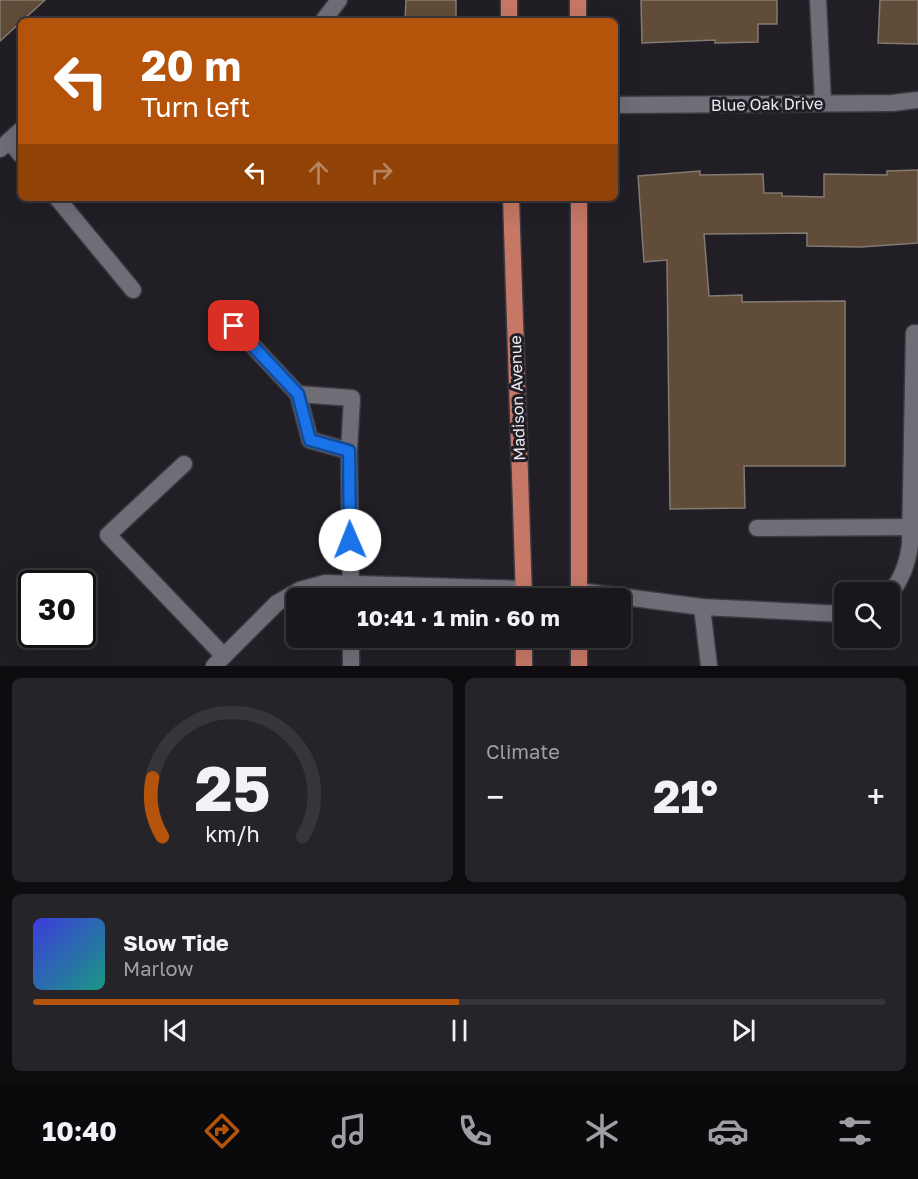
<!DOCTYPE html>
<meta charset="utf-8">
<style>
:root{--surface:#19161c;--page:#262329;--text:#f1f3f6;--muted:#9f9fa3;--line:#37353b;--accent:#b45309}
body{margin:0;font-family:"Golos Text",sans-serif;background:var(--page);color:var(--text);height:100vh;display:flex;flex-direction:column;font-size:22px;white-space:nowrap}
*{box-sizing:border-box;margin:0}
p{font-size:20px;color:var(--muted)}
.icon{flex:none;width:33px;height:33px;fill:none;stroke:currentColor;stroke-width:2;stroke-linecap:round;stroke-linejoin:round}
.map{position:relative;height:666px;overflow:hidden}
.drawer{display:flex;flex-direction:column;gap:12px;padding:12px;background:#0e0c0f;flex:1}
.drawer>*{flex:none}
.hud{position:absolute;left:18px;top:18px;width:600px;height:183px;border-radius:9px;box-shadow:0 6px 24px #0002,0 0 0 2px var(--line);background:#b45309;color:#fff;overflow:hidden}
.controls{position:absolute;left:834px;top:582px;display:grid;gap:12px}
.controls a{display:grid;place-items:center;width:66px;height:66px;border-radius:9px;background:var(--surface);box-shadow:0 6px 24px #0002,0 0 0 2px var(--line);font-size:30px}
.speed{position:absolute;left:18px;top:570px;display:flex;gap:12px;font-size:30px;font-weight:700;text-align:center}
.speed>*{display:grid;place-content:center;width:78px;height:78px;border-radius:50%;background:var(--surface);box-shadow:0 6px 24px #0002,0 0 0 2px var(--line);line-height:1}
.speed .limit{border:3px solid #111;border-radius:9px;background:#fff;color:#111}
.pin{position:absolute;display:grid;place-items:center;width:51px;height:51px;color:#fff;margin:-26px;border-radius:12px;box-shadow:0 3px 9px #0006}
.me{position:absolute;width:66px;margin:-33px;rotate:359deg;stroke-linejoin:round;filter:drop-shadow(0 0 4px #0008)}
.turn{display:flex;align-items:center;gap:21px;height:126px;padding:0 24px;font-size:27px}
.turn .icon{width:78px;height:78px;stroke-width:2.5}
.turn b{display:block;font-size:42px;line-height:51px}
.lanes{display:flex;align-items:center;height:57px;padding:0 24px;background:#0003;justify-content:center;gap:30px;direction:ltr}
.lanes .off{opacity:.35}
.big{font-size:45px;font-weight:700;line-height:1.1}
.drawer .widget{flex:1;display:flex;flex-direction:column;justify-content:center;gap:9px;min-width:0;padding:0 21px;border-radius:9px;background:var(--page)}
.drawer .dial{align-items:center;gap:0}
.dial svg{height:156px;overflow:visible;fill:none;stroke:var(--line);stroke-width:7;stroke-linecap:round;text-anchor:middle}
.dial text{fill:var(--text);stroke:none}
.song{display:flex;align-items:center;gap:18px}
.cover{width:72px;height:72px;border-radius:9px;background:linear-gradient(135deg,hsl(240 70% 55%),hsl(170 70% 35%))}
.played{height:6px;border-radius:3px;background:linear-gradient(90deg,var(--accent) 50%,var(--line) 50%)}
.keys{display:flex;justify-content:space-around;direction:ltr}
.heat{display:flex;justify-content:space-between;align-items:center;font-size:33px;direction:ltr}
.drawer .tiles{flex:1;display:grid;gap:12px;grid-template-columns:1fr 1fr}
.widget:last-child{grid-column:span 2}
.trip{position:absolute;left:286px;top:588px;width:345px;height:60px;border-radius:9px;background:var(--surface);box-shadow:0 6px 24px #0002,0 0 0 2px var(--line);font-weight:700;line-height:60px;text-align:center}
.tab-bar{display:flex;height:96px;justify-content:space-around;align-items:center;background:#0a090b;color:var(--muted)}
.tab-bar .icon{width:42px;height:42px}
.tab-bar .active{color:var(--accent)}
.tab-bar b{font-size:27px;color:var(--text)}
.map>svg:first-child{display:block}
.building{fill:#604c38;stroke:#837a72;stroke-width:1.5}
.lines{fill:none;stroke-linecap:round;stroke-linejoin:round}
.minor-casing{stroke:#3c3a40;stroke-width:19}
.tertiary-casing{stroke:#3c3a40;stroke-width:19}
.primary-casing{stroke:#3c3a40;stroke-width:19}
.minor{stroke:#706d77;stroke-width:16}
.tertiary{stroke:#706d77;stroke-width:16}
.primary{stroke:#c67765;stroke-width:16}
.route-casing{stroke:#114b97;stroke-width:15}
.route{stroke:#1a73e8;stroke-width:10}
.labels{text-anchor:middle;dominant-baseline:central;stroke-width:6;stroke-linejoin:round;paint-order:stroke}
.street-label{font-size:16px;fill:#ebeaef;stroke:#211e26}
</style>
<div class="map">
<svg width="918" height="666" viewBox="0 0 918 666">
<rect width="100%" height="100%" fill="#211e26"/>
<!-- building -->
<g class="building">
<polygon points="0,0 45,0 0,41"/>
<polygon points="406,0 456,0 456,21 405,21"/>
<polygon points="641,0 777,0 777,24 758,24 758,42 715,43 715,40 642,43"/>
<polygon points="880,0 918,0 918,44 878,43"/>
<polygon points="918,170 918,243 861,247 807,246 807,233 704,234 709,296 742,295 742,302 845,301 845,466 744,466 745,508 670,509 667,260 644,262 638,176 700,171 700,175 763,174 764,193 782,193 782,196 824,197 824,174 887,175 887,171"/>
</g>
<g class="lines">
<!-- minor casing -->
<g class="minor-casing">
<g id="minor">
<polyline points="818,0 823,103"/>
<polyline points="323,21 339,0"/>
<polyline points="9,141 21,155"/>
<polyline points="0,149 21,130"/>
<polyline points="57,198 133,290"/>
<polyline points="234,326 298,394"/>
<polyline points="349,451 310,440 298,394 352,398 349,451 351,598"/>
<polyline points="184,464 108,535 224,656"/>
<polyline points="757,528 918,527"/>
<polyline points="579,591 702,607 844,614"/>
<path d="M 890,594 C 902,578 907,565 910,545 L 914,333 L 918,333"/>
<polyline points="702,607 709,666"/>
<polyline points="214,666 277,603 300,590 325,583 523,589"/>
<polyline points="351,666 351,638"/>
</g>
</g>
<!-- tertiary casing -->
<g class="tertiary-casing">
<polyline id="tertiary" points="615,105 892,103 918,100"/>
</g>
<!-- primary casing -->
<g class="primary-casing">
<g id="primary">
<polyline points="578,0 578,21"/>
<polyline points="509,21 509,0"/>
<polyline points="511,198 524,598"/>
<polyline points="579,198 579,598"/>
<polyline points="524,638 524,666"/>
<polyline points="579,638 579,666"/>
</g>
</g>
<!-- minor -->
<use href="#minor" class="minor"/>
<!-- tertiary -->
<use href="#tertiary" class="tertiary"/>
<!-- primary -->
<use href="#primary" class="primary"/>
</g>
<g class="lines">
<!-- route casing -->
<g class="route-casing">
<polyline id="route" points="234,326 298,394 310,440 349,451 350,540"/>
</g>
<!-- route -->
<use href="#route" class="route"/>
</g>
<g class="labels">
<!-- street labels -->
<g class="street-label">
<text transform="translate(767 104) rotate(-1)">Blue Oak Drive</text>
<text transform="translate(517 398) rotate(-92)">Madison Avenue</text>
</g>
</g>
</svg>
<div class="controls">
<a><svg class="icon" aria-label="search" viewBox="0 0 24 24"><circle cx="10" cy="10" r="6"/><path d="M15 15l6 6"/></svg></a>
</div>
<div class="speed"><div class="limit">30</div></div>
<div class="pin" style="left:234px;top:326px;background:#d93025"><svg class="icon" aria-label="arrive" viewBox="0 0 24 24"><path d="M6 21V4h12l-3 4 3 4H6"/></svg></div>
<svg class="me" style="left:350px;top:540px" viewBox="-20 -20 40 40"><circle r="19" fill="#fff"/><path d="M0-13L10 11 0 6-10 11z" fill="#1a73e8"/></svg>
<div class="trip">10:41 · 1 min · 60 m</div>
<div class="hud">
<div class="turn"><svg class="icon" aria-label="left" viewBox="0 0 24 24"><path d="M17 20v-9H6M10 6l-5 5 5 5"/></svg><div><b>20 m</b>Turn left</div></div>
<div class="lanes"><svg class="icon" aria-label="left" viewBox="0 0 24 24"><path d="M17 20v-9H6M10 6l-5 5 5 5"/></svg><svg class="icon off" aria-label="ahead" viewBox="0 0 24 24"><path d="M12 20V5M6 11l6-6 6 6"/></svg><svg class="icon off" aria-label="right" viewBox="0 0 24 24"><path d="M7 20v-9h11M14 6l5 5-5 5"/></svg></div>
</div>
</div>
<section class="drawer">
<div class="tiles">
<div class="widget dial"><svg viewBox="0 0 100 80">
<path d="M14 69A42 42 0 1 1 86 69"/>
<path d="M14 69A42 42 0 0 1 9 39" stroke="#b45309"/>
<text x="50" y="56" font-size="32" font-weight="700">25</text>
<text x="50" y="72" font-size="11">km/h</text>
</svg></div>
<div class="widget"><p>Climate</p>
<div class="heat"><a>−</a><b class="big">21°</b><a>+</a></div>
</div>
<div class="widget">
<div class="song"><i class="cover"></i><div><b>Slow Tide</b><p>Marlow</p></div></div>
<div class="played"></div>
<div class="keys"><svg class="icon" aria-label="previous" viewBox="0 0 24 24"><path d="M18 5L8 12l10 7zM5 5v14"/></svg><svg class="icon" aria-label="pause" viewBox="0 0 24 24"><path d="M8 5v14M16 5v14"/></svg><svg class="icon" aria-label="next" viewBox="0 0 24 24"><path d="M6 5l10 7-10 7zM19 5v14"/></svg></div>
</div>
</div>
</section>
<nav class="tab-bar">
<b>10:40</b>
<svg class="icon active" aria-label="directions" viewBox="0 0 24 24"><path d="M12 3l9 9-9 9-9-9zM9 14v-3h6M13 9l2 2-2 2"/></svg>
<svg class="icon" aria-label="music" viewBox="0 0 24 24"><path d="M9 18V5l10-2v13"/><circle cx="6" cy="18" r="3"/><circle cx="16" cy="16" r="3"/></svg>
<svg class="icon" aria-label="phone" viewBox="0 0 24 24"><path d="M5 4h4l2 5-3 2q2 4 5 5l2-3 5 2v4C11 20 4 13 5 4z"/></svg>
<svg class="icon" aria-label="climate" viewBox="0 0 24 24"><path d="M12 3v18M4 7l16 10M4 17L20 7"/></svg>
<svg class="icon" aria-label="car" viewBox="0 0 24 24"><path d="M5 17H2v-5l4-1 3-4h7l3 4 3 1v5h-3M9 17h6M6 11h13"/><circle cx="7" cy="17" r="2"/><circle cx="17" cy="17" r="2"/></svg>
<svg class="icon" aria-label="filters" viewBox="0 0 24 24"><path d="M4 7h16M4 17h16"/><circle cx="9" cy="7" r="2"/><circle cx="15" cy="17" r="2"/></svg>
</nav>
